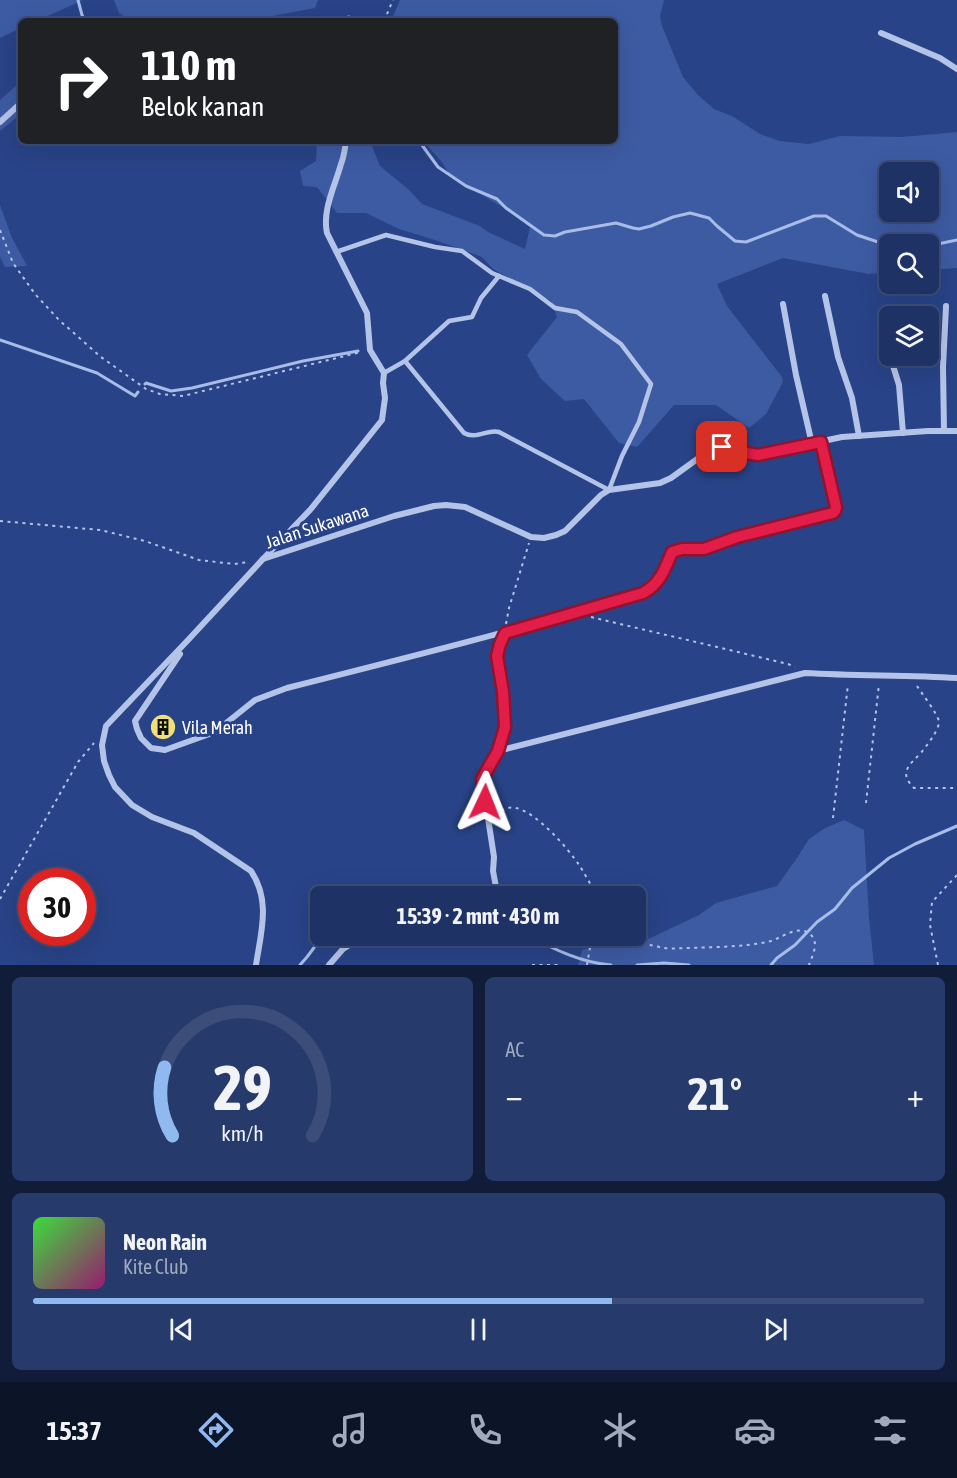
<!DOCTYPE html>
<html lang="id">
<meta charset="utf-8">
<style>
:root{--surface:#1e3265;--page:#263a6b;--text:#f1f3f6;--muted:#a1aabf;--line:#3c4d79;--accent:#90b9f0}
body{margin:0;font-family:"Asap Condensed",sans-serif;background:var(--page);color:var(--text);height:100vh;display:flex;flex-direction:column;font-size:22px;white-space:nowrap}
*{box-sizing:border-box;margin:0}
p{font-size:20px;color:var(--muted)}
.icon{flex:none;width:33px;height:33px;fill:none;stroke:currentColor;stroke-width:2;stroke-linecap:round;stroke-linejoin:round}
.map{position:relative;height:965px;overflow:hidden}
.panel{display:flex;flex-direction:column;gap:12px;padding:12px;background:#101c38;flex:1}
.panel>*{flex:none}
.hud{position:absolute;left:18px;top:18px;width:600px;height:126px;border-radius:9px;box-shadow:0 6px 24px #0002,0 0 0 2px var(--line);background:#202124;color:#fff;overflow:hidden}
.tools{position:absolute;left:879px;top:162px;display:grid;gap:12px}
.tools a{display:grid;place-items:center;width:60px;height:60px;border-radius:9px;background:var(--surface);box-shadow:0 6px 24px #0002,0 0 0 2px var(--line);font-size:30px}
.speed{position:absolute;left:18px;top:868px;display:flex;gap:12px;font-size:30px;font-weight:700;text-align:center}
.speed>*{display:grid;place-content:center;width:78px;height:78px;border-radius:50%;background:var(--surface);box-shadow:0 6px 24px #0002,0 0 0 2px var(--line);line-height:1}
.speed .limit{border:9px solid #d22;background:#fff;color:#111}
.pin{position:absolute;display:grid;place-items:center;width:51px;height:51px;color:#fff;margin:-26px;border-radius:12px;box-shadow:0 3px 9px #0006}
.me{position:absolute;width:66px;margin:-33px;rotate:2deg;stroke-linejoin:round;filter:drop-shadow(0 0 4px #0008)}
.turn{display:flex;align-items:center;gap:21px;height:126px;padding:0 24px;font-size:27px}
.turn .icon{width:78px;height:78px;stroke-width:2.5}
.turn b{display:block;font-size:42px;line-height:51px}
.big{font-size:45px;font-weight:700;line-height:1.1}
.panel .card{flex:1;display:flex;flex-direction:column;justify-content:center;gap:9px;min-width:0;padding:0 21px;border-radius:9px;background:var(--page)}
.panel .dial{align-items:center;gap:0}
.dial svg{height:156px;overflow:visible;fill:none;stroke:var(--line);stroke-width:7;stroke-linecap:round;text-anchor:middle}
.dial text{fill:var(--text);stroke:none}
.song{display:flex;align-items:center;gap:18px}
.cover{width:72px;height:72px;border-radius:9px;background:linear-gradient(135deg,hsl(120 70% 55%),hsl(320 70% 35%))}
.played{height:6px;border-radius:3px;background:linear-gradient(90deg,var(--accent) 65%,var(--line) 65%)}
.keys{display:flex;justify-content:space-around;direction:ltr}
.heat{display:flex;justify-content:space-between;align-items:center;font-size:33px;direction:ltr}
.panel .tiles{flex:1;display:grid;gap:12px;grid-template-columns:1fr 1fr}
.card:last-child{grid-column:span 2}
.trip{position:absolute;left:310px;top:886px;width:336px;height:60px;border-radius:9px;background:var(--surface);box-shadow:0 6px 24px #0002,0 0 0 2px var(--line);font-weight:700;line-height:60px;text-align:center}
.menu{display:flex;height:96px;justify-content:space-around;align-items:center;background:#0c1428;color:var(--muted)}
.menu .icon{width:42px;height:42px}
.menu .active{color:var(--accent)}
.menu b{font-size:27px;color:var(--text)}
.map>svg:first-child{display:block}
.green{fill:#3d5ba3;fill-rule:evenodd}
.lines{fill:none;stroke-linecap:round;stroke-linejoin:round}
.stream{stroke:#a8bce8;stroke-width:3}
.path{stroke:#b4c3e8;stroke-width:2;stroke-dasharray:3 4.5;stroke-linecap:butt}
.service{stroke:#b4c3e8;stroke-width:4.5}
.minor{stroke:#b4c3e8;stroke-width:6}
.route-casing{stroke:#92132f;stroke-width:15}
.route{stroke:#e11d48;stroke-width:10}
.labels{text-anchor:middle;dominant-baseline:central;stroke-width:6;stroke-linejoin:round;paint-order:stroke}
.street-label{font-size:18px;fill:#fff;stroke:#284387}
.poi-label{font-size:18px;fill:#fff;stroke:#284387;text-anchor:start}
</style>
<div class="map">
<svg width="957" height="965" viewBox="0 0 957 965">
<rect width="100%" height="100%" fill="#284387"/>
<!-- green -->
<g class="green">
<polygon points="0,0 83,0 37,21 21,21 21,28 0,38"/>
<polygon points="114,0 318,0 315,8 246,21 131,21 119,13"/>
<path d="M 400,0 L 664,0 L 660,16 L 662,26 L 683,77 L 698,95 L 714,109 L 732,116 L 760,134 L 780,141 L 809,144 L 840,136 L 902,137 L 957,132 L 957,268 L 929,270 L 928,244 L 890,244 L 889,272 L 869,274 L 783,258 L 717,284 L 727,306 L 782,377 L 783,382 L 766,414 L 749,428 L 716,405 L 674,405 L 637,447 L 619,443 L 584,399 L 565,401 L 541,379 L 527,355 L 557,317 L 551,301 L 493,269 L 482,257 L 438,241 L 399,229 L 366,213 L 337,213 L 317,187 L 303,186 L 300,171 L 316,161 L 317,141 L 370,141 L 380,166 L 408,189 L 422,204 L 480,226 L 488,232 L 525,249 L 530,227 L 502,207 L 451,176 L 441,161 L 423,141 L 615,141 L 615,21 L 391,21 ZM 890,172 L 928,172 L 928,212 L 890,212 Z"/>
<polygon points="21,84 21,114 0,131 0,100 16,86"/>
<polygon points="0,205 12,238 27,266 5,267 0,257"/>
<polygon points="844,820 864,830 869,918 874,965 578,965 582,950 631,938 635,942 642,942 699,915 716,903 777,886 797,858 809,839 825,828"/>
</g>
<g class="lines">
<!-- stream -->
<g class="stream">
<polyline points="78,0 82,15 85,21"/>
<polyline points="334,21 349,17 354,21"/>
<polyline points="419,141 438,167 466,186 497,199 506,208 544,235 555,236 565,232 616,223 633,228 639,229 651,226 673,217 690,213 709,218 717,226 735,241 746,242 814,216 826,216 857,235 890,246"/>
<polyline points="928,246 957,240"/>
<polyline points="0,340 97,373 135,396 138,392"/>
<polyline points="145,384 146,383 171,391 192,388 303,361 358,351"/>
<path d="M 528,936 C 554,949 582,963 611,965"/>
<polyline points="300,965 307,957 316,945 330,936"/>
<polyline points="637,965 664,963 689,965"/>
<polyline points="771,965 777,958 795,945 817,922 835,909 852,888 889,858 915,844 957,826"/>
</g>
<!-- path -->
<g class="path">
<polyline points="384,21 393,0"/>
<polyline points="0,230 13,263 35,294 59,320 101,357 146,389 160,394 183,396 361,352"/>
<polyline points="0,521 100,530 145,541 199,560 234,564 248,562"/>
<polyline points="591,617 788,664 795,667"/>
<polyline points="506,624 509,608 529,543"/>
<path d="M 917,686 C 922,694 938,714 939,722 C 939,726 936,731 934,735 C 930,741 925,748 920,754 C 908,766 899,773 914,788 L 957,788"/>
<polyline points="866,803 879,684"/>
<path d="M 496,816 C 501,810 508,806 516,808 C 536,812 568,848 579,865 C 586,875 591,887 599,897"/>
<polyline points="833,818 848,684"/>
<polyline points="0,899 78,762 94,743"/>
<path d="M 629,936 C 638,942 653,946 664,948 C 672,949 680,948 688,948 C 714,947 741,947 767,942 C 779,940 794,926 807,932 C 821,940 813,954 809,965"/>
<polyline points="532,965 558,965"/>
<polyline points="587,965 592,936"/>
<polyline points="938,965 930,925 932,902 957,875"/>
</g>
<!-- service -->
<g class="service">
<path d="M 336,252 L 386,235 L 435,247 L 462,251 L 492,273 L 530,289 L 555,308 L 577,312 L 621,344 L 651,384 L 639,422 L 622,456 L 609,490 L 499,432 C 487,429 476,440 464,433 L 405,361 L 384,373"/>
<polyline points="405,361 449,321 472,317 481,298 499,276"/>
<polyline points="658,582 672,552 682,549 704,549 737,537 833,513 835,511 836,507 821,442"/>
</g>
<!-- minor -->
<g class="minor">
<polyline points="881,33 940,58 957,69"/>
<polyline points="0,122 21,103"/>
<polyline points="825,296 838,357 852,398 859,436"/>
<polyline points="783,304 796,375 812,444"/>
<polyline points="886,311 890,349"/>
<polyline points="890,356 899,385 903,433"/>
<polyline points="944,431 943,367 946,306"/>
<path d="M 263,559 L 310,510 L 382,420 L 385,398 L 383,383 L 384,373 L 370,350 L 367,313 L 327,233 C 322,210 335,186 341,164 C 344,157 345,149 346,141"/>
<path d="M 180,654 L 135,721 L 137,729 L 141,738 L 151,748 L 165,750 L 215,732 L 255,700 L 287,688 C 406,658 525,628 643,593 L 650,589 L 658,582"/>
<path d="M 498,751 L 805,673 C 856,676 906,675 957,678"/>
<polyline points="495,897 496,887 493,871 494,857 482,779 498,751 505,727 503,692 497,656 500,643 505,633"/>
<path d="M 256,965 C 261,932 271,901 251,871 L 194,833 L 152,817 L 132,805 L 115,787 L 109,775 L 104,761 L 102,745 L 106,726 L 189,639 L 263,559 L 394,516 L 434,506 L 446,505 L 465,507 L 531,537 L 544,538 L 556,535 L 565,531 L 601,495 L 609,490 L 660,483 L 671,478 L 707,452 L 715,448 L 728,447 L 741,452 L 757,455 L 842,437 L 928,431 L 957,431"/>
<polyline points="329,965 343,949 364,936"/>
</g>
</g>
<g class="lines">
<!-- route casing -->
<g class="route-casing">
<path id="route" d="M 485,802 L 482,779 L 498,751 L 505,727 L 503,692 L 497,656 L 500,644 L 505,633 L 643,593 C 660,584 665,569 672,552 L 682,549 L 704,549 L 737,537 L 833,513 L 835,511 L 836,507 L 821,442 L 758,455 L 741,452 L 728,447 L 722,447"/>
</g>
<!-- route -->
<use href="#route" class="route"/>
</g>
<!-- icons -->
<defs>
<g id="building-disc" transform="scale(1.35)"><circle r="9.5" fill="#f0e07a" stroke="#284387"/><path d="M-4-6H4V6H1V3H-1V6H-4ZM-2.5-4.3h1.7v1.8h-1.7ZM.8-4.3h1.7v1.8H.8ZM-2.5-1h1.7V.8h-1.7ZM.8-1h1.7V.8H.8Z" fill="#111"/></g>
</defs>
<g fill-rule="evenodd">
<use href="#building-disc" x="163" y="727"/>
</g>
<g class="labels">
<!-- street labels -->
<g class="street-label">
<text transform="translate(317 526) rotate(-18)">Jalan Sukawana</text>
</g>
<!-- poi labels -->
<g class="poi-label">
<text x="182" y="727">Vila Merah</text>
</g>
</g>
</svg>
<div class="tools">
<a><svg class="icon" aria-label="sound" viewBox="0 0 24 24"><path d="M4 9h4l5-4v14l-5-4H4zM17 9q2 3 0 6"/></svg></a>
<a><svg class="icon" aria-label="search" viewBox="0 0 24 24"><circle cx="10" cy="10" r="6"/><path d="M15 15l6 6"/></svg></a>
<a><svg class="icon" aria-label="layers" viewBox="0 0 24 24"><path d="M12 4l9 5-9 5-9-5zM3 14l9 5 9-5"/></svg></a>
</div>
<div class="speed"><div class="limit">30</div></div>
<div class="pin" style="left:722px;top:447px;background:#d93025"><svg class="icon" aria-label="arrive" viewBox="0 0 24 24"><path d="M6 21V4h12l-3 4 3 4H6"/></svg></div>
<svg class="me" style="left:485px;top:802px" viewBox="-20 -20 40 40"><path d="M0-17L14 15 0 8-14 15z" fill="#e11d48" stroke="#fff" stroke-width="4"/></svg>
<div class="trip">15:39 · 2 mnt · 430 m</div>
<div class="hud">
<div class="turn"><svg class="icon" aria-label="right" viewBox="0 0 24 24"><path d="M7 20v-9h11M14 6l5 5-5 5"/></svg><div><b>110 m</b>Belok kanan</div></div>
</div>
</div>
<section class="panel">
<div class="tiles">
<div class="card dial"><svg viewBox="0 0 100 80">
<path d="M14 69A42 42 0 1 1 86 69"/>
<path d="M14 69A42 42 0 0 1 10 34" stroke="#90b9f0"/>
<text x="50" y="56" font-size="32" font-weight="700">29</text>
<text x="50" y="72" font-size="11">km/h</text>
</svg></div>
<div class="card"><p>AC</p>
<div class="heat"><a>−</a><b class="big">21°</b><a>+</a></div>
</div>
<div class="card">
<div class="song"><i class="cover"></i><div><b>Neon Rain</b><p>Kite Club</p></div></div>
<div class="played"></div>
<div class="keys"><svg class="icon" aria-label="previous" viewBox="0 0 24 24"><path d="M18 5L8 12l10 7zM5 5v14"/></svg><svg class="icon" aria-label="pause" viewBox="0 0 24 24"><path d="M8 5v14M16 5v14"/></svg><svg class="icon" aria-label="next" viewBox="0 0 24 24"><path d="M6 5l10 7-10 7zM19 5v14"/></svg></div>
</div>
</div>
</section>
<nav class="menu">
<b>15:37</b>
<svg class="icon active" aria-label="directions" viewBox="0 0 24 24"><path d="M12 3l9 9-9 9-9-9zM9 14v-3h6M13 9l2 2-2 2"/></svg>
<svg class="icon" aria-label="music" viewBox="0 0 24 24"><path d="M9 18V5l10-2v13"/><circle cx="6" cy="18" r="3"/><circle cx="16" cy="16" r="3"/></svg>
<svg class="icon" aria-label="phone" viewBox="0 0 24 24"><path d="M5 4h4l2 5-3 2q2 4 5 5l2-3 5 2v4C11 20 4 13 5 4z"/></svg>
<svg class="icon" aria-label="climate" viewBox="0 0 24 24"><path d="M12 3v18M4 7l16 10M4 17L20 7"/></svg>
<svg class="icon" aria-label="car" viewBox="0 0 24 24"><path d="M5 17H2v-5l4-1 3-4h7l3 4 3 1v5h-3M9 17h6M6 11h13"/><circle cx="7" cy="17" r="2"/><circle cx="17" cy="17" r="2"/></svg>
<svg class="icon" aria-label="filters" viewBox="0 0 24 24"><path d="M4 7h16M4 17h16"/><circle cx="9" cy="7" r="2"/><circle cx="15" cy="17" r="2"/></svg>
</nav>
